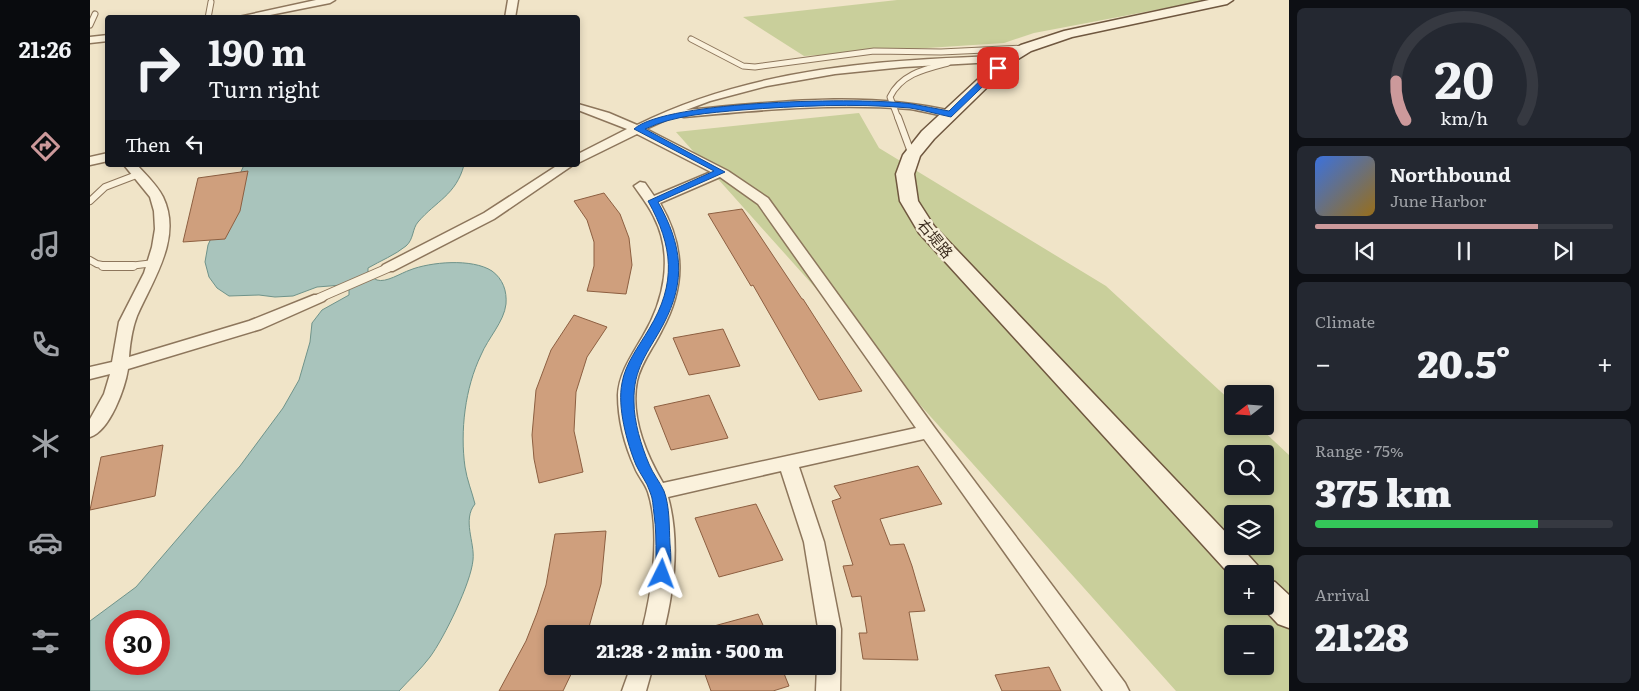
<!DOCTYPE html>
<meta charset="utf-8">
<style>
:root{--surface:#171b24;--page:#242831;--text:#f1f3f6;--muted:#9ea1a6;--line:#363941;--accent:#cc999b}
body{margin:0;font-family:Literata,"Noto Sans SC",serif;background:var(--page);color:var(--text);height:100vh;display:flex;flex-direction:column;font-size:19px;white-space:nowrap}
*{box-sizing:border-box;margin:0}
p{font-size:16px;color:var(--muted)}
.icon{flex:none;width:28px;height:28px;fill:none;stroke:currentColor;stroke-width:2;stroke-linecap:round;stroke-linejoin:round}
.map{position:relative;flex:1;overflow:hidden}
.side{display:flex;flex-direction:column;gap:8px;padding:8px;background:#0d0f14;width:350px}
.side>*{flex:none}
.top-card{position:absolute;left:15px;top:15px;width:475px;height:152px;border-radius:5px;box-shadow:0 2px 8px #0003;background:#171b24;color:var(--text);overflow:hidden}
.needle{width:32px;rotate:253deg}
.controls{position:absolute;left:1134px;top:385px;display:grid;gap:10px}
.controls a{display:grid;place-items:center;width:50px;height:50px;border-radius:5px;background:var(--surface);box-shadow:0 2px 8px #0003;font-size:25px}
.speed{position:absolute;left:15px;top:610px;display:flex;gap:10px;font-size:25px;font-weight:700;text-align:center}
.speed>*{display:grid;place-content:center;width:65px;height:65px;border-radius:50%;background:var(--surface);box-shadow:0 2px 8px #0003;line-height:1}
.speed .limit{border:8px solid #d22;background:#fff;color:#111}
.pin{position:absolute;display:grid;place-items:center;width:42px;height:42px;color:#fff;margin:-21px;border-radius:10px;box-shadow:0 2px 8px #0006}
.me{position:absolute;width:55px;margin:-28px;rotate:3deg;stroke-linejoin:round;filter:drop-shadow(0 0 4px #0008)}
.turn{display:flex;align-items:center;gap:18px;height:105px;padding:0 20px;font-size:22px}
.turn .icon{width:65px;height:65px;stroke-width:2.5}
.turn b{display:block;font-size:35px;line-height:42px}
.then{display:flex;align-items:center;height:48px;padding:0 20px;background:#0003;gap:10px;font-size:19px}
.big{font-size:38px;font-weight:800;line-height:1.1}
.side .widget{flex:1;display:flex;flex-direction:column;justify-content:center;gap:8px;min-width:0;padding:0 18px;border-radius:8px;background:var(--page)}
.side .dial{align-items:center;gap:0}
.dial svg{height:130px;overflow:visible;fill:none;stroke:var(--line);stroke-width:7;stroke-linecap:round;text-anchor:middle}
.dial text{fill:var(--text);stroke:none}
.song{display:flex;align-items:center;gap:15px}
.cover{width:60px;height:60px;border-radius:8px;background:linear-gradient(135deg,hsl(220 70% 55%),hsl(40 70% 35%))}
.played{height:5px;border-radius:2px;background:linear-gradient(90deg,var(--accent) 75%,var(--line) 75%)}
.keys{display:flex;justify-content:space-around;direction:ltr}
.heat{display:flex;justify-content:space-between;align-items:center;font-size:28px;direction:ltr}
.charge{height:8px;border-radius:4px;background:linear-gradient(90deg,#34c759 75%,var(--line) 0)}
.trip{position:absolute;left:454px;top:625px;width:292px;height:50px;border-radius:5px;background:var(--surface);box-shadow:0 2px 8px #0003;font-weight:800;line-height:50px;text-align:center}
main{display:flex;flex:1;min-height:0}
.menu{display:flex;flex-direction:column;width:90px;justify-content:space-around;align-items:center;background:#090b0e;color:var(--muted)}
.menu .icon{width:35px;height:35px}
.menu .current{color:var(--accent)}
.menu b{font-size:22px;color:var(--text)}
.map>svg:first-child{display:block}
.green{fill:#c9cf9b;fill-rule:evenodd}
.water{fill:#a9c4bc;stroke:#6f938a;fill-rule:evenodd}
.building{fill:#cf9f7d;stroke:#8d5f41}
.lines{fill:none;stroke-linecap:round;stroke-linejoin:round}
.lane-far2-casing{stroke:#8d765c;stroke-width:7}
.lane-far1-casing{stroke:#8d765c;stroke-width:8}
.lane-casing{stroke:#8d765c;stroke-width:10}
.street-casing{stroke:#8d765c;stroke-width:3}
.secondary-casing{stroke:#6f573f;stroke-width:3}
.lane-far2{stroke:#faf1dc;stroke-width:5}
.lane-far1{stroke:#faf1dc;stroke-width:6}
.lane{stroke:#faf1dc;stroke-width:8}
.street{fill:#faf1dc;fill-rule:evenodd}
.secondary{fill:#faf1dc;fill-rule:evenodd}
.route{fill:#1a73e8;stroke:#114b97}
.labels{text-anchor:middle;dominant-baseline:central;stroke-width:5;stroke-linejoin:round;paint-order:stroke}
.street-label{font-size:15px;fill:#3d2e20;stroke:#f7eed8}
</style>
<main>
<nav class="menu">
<b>21:26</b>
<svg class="icon current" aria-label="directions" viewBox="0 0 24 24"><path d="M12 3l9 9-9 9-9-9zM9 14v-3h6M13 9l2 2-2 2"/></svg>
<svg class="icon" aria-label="music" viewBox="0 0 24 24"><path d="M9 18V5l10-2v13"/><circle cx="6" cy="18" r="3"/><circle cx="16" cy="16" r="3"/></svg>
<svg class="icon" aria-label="phone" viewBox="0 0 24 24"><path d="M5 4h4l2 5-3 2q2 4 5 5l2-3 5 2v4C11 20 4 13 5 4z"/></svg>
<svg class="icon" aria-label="climate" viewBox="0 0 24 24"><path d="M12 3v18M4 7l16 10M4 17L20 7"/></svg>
<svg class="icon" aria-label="car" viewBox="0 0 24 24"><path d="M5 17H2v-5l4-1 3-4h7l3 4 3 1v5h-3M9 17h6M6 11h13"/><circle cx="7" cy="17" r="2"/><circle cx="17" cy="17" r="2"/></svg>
<svg class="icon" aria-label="filters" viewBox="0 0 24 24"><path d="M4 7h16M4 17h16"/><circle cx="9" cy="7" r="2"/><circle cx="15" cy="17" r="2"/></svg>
</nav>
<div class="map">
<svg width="1199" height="691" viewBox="0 0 1199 691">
<rect width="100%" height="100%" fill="#f0e4c8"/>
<!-- green -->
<g class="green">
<polygon points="807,0 1118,0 944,33 914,43 714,56 653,17"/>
<path d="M 769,113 L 789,148 L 1016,286 L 1142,402 L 1142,426 L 1168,426 L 1199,455 L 1199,691 L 1086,691 L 586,132 ZM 1142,454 L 1175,454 L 1175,486 L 1142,486 ZM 1142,514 L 1175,514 L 1175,546 L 1142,546 ZM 1142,574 L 1175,574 L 1175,606 L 1142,606 ZM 1142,634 L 1175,634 L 1175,666 L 1142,666 Z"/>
</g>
<!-- water -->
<path class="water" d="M 154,165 L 374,165 C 366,195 346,201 328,222 C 322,229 324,239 316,246 C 305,255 290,261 278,268 L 278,273 C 280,275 284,279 287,280 C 296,283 311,273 320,270 C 340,262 382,258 402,271 C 413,279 417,291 416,304 C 414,322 398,338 391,355 C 375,388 370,431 375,467 C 377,480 382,492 385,504 C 372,520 385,542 383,560 C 381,583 354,638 340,657 C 331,669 319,680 309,691 L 0,691 L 0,621 L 46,587 L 150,466 L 193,408 L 209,380 L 220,342 L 222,323 L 232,310 L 259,295 L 259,290 L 252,285 L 227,287 L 203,296 L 185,297 L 169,295 L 139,296 L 127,288 L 119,277 L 115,262 L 118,245 ZM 26,621 L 69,621 L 69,664 L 26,664 Z"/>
<!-- building -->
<g class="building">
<polygon points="158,171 150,211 135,239 93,242 108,178"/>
<polygon points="514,193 530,214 539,238 542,265 536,294 497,291 504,266 504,242 497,220 484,201"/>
<polygon points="652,209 712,299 713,299 772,391 729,400 663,285 661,286 618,214"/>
<polygon points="484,315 517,327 497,357 486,392 484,431 493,472 449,483 444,459 442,435 446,390 461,350"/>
<polygon points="633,329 650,366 599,375 583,338"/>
<polygon points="619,395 638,438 581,450 564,407"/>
<polygon points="73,445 65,496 0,510 11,457"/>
<polygon points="828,466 852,504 790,519 800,545 814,544 822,566 835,611 819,612 828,660 773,659 769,633 777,633 771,596 762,597 753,566 763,565 742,501 751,498 744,486"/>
<polygon points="666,504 693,560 629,577 605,518"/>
<polygon points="516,531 511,584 497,634 462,634 462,666 485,666 473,691 409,691 436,641 447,613 456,585 465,534"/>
<polygon points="668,614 677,634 614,634 613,629"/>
<polygon points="612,666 691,666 699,686 683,691 621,691"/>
<polygon points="959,667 971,691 912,691 905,675"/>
</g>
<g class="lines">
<!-- lane-far2 casing -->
<g class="lane-far2-casing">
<g id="lane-far2">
<polyline points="118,18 121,2"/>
<polyline points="0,25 5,14"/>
<polyline points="601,39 653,66 665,67 784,51 851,52 936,48"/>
<path d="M 808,118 L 800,97 C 811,74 835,69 858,63"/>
</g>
</g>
<!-- lane-far1 casing -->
<g class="lane-far1-casing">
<g id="lane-far1">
<polyline points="808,117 822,155"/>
<polyline points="0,201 15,187 49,174"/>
<polyline points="0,260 7,264 22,267"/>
<polyline points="31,267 64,263"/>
</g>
</g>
<!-- lane casing -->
<g class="lane-casing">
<g id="lane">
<polyline points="13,266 43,266"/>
<polyline points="229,298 298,268"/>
</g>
</g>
<!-- street casing -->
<g class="street-casing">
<g id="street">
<polygon points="226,0 245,0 240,3 165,18 144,18"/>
<polygon points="418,0 428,0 425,18 415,18"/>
<polygon points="18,35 18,41 0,43 0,37"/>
<path d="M 918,56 L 923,59 L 922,61 L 814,67 L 745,74 L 677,86 L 620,101 L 596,110 C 684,102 778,90 865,112 L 867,114 L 861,117 C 847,115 833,111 820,109 C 744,103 669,110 594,117 L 590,116 L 589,114 L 556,129 L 638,171 L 678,198 L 844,427 L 1035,683 L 1039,691 L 1013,691 L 834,439 L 709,467 L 734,542 L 751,629 L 750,691 L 726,691 L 727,666 L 738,666 L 738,634 L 729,634 L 714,542 L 691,471 L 578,497 C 590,540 584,591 573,634 L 551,634 C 562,594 571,532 558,492 C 555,483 548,476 545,468 C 535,446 528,420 528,395 C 529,373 542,355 553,336 C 574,301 584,256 564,217 C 559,206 551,196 544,186 L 550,182 L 555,183 L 564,196 L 621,172 L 547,134 L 488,163 L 488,154 L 537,129 L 488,110 L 488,104 L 519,113 L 547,125 C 662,68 792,59 918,56 ZM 630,177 L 668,204 L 826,428 L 573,483 C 556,454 540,416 547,381 C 551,362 564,347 572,330 C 596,286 595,246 570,203 Z"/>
<polygon points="18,153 18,161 0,165 0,157"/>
<path d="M 34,165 L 47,165 C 56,175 67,185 73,197 C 93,238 62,281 47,316 C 42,329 40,344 39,357 L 159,321 L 224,295 L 234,295 L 237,298 L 234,301 L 171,329 L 38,369 C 35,388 20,431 0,437 L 0,419 L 14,394 L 20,374 L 0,379 L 0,367 L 22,362 L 29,322 L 54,273 L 62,247 L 65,229 L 64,211 L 60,197 Z"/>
<polygon points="468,165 483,165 404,219 303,271 293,271 291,268 293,265 394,213"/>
<polygon points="541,666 563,666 556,691 532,691"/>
</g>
</g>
<!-- secondary casing -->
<g class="secondary-casing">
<g id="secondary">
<polygon points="1119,0 1143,0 1137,4 982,37 941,51 923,62 844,139 830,156 824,174 828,201 844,226 1142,539 1142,546 1150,546 1168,566 1172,574 1142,574 1142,577 829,233 810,201 806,174 813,155 832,131 913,56 931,45 974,31"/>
<polygon points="1175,579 1185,582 1199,595 1199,628 1188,624 1171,606 1175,606"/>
</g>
</g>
<!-- lane-far2 -->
<use href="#lane-far2" class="lane-far2"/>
<!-- lane-far1 -->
<use href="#lane-far1" class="lane-far1"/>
<!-- lane -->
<use href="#lane" class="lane"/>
<!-- street -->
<use href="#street" class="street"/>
<!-- secondary -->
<use href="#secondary" class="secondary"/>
</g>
<!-- route -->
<path class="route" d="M 905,66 L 912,68 L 861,117 C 847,114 833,110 820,108 C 764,103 707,106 652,110 C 618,113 585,115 555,129 L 635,172 L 568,202 C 592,245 597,280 573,325 C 558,353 543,368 544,402 C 544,422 551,445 559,464 C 563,474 570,482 574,491 C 580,507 579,527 580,544 C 581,555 582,568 577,578 L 572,580 L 566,578 C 563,571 566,563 566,556 C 566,542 566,528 564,514 C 563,507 563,498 560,492 C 557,482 550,474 546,465 C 537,443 527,407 532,383 C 535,364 549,346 559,329 C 587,283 583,246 558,201 L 624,171 L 544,129 C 576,100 775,97 822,104 C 834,106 847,109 859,111 Z"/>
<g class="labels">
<!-- street labels -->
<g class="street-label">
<text transform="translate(846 238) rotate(50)">右堤路</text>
</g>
</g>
</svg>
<div class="controls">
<a><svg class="needle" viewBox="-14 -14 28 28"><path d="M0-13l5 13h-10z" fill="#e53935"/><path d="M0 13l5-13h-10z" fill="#9ea1a6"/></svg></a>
<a><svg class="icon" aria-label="search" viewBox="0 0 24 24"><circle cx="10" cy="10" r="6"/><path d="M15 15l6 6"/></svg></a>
<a><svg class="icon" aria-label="layers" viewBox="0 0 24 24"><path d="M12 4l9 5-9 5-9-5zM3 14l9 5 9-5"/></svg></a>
<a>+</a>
<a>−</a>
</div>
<div class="speed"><div class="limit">30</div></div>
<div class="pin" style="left:908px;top:68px;background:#d93025"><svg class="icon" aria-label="arrive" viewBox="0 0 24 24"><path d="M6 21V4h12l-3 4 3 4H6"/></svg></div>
<svg class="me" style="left:572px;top:574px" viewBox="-20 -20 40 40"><path d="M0-17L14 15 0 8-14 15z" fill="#1a73e8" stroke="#fff" stroke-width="4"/></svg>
<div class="trip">21:28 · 2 min · 500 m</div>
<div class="top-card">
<div class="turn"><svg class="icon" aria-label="right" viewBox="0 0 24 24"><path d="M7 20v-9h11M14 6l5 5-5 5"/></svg><div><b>190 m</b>Turn right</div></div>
<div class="then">Then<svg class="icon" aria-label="left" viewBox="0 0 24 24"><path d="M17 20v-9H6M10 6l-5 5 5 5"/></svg></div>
</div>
</div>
<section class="side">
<div class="widget dial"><svg viewBox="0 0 100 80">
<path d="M14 69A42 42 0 1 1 86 69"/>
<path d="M14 69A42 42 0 0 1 8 45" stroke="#cc999b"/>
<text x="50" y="56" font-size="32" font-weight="700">20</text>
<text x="50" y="72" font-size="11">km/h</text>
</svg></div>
<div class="widget">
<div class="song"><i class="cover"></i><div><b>Northbound</b><p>June Harbor</p></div></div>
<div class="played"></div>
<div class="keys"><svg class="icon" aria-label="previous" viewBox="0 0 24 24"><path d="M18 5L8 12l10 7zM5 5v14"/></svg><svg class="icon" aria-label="pause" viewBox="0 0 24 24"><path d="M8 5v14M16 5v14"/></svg><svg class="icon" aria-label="next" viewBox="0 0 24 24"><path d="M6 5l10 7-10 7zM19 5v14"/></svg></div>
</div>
<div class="widget"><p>Climate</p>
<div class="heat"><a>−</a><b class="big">20.5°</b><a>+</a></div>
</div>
<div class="widget"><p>Range · 75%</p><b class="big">375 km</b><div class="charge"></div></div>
<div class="widget"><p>Arrival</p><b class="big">21:28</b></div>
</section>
</main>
